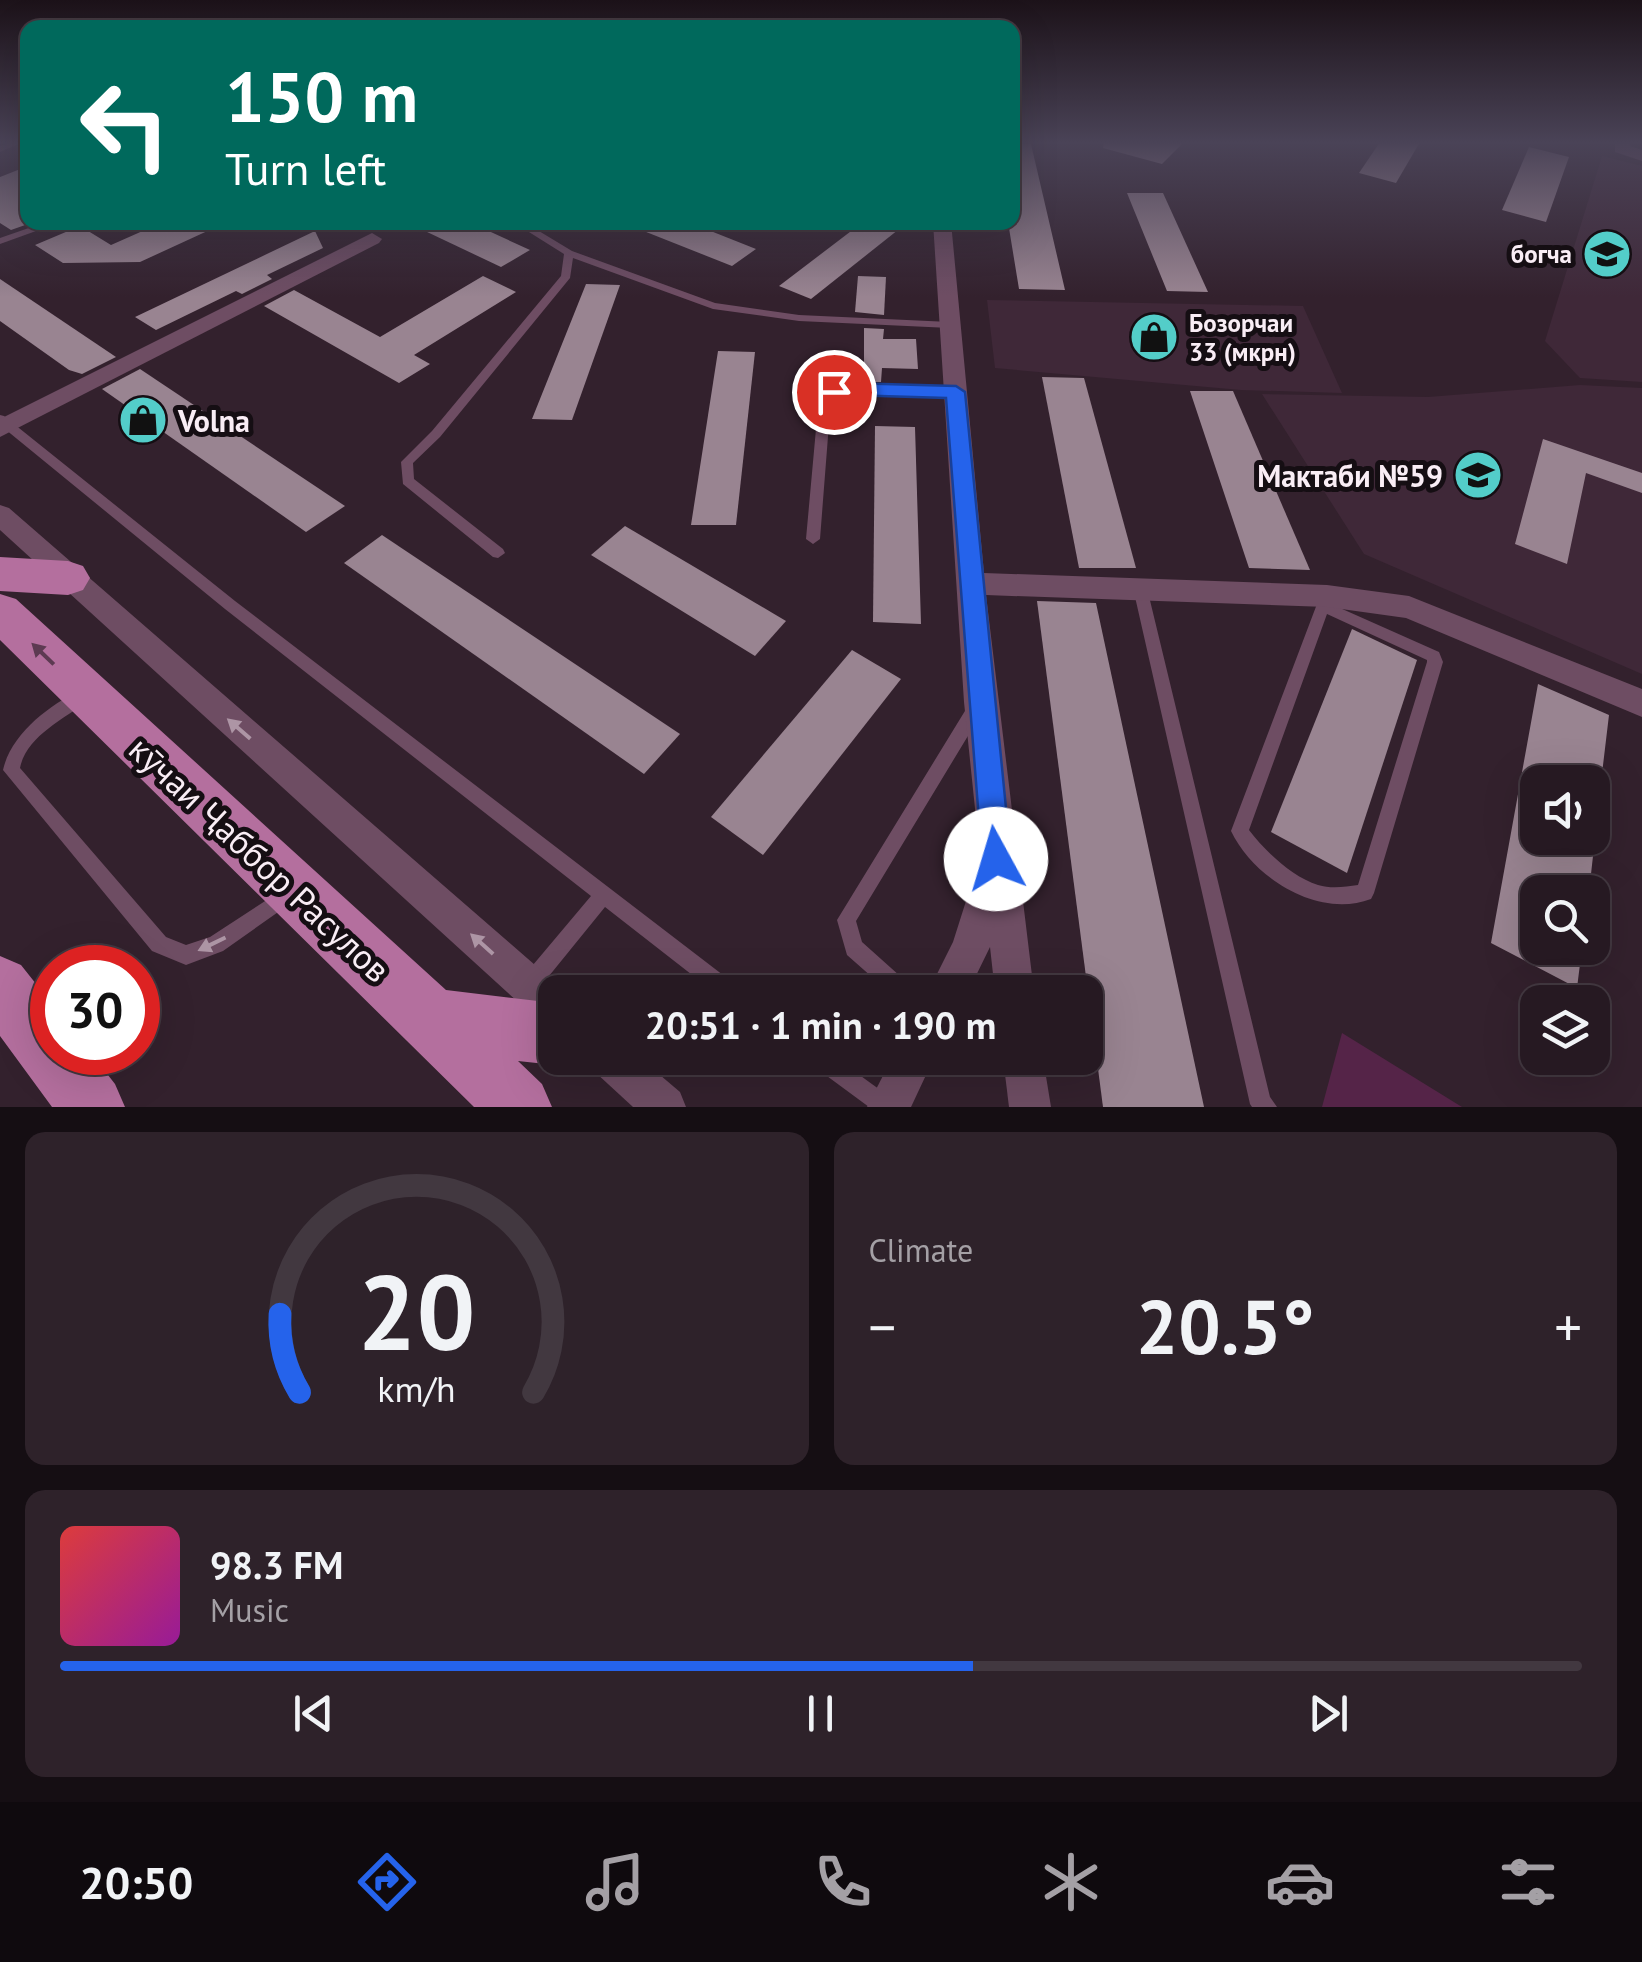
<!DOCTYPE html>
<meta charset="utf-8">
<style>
:root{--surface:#261922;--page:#2e222a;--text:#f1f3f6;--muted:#a4a0a5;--line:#423840;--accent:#2563eb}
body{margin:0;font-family:"PT Sans",sans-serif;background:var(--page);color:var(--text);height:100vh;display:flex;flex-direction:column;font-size:38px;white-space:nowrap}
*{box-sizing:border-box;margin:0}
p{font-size:32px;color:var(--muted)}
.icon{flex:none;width:55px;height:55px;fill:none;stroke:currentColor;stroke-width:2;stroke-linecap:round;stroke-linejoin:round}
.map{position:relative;height:1107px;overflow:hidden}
.panel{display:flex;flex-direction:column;gap:25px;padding:25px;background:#150e13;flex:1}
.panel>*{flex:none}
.top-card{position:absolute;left:20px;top:20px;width:1000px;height:210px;border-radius:20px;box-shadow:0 10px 40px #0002,0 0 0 2px var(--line);background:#00695c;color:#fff;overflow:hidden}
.controls{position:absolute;left:1520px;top:765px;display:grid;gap:20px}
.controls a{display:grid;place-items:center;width:90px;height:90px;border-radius:20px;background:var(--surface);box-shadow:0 10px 40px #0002,0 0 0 2px var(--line);font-size:50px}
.speed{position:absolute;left:30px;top:945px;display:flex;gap:20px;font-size:50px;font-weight:700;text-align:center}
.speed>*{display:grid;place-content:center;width:130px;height:130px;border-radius:50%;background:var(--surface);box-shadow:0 10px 40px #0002,0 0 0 2px var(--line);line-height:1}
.speed .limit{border:15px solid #d22;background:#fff;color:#111}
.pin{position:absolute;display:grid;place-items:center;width:85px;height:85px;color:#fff;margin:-42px;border:5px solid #fff;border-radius:50%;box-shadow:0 2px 10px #0007}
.me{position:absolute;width:110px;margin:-55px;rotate:354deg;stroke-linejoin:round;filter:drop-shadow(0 0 8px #0008)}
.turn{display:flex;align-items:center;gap:35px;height:210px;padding:0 40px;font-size:45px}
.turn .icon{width:130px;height:130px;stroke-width:2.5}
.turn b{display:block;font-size:70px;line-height:85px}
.big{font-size:75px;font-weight:800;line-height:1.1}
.panel .widget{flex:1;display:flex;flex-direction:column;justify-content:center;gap:15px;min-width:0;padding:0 35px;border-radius:20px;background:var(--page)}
.panel .dial{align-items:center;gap:0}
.dial svg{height:260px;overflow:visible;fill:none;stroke:var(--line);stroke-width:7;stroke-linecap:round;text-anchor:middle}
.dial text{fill:var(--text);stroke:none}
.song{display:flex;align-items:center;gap:30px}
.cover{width:120px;height:120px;border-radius:15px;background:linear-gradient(135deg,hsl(0 70% 55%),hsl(300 70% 35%))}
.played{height:10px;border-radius:5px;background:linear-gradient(90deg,var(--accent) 60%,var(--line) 60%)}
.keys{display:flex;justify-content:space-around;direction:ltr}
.heat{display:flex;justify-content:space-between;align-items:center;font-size:55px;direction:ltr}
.panel .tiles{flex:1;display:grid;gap:25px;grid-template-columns:1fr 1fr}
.widget:last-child{grid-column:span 2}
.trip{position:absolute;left:538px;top:975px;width:565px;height:100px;border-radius:20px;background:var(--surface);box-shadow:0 10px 40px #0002,0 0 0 2px var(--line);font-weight:800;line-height:100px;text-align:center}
.tabs{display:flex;height:160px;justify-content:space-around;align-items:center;background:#0f0a0e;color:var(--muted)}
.tabs .icon{width:70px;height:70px}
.tabs .active{color:var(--accent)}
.tabs b{font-size:45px;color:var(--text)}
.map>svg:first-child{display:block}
.built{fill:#3f2838}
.green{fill:#552448}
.building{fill:#998491}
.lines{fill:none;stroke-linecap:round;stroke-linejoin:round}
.service{fill:#6e4d63;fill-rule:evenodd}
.minor{fill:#6e4d63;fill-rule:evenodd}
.primary{fill:#b46f9e;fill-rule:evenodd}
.oneway{fill:#5d3a52}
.oneway2{fill:#ad95a5}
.route{fill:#2563eb;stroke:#184099;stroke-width:2.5}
.labels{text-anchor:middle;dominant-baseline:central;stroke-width:10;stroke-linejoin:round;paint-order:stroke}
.far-poi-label{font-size:25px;font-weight:bold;fill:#f9edf5;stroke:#150e13;text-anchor:end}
.poi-label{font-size:30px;font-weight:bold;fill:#f9edf5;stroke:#150e13;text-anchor:start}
.near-street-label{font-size:35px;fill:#f9edf5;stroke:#150e13}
</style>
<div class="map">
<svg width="1642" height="1107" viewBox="0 0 1642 1107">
<rect width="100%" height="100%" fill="#33212d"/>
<!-- built -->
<g class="built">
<polygon points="1602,156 1642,166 1642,382 1580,378 1545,341"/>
<polygon points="987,300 1303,306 1342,393 1241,390 995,368"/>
<polygon points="1580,385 1642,388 1642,674 1364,554 1262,394 1428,397"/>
</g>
<!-- green -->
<polygon class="green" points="1342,1033 1462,1107 1322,1107"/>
<!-- building -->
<g class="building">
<polygon points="1104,142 1184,142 1162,164 1103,148"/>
<polygon points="1380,142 1420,142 1396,183 1359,173"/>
<polygon points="1012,143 1031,144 1065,290 1019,289 1008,222 1012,222"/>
<polygon points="1529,147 1569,157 1546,222 1502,210"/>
<polygon points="28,166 28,224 11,230 0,223 0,177"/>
<polygon points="1127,193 1163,193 1208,292 1167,291"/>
<polygon points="163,222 227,222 140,262 63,263 35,245 80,226 111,245"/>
<polygon points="406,222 469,222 530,250 501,267"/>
<polygon points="688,222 756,249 732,266 626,224"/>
<polygon points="863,222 908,222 811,299 779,286"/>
<polygon points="315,231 323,248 267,275 272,279 242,294 236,291 156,330 135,317"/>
<polygon points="483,276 516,292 414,355 430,364 399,383 264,306 294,290 380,337"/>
<polygon points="858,276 886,277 884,315 855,312"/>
<polygon points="0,279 116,357 82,374 69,370 0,321"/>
<polygon points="586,284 620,285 572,420 532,419"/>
<polygon points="864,328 884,329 883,339 916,339 918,369 882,368 881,382 864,382"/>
<polygon points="718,351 755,352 736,525 691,525"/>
<polygon points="140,369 345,506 306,532 102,389"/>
<polygon points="1042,377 1084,378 1136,568 1079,568"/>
<polygon points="1190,391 1233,391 1310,570 1249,568"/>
<polygon points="875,426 915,427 921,624 873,622"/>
<polygon points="1543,439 1642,473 1642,493 1586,473 1567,564 1515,544"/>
<polygon points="625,526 786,621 755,656 591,555"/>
<polygon points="382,535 680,734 644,774 344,563"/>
<polygon points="1037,601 1096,603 1204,1107 1103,1107"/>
<polygon points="1352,629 1417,660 1347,873 1271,832"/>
<polygon points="852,650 901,679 763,855 711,817"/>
<polygon points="1538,684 1609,715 1601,782 1538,782 1538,838 1595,838 1589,892 1538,892 1538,948 1582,948 1577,988 1491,943"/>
</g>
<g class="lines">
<!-- service -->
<g class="service">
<polygon points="12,142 23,142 0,152 0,146"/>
<polygon points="46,222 61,222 0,244 0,238"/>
<polygon points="513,222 524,222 572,251 715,303 799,315 950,322 955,325 950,328 799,321 713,309 573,258 570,278 440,437 413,463 414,479 503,549 505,553 498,558 493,557 403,484 401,462 432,431 561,276 564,254"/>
<polygon points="847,385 955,388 961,392 955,396 848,393 831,398 820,539 813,544 806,539 819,396 821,393"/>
<polygon points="0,415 4,416 235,601 736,985 739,992 714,992 605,907 536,992 529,995 522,992 519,985 522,978 591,896 225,609 0,425"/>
<polygon points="1140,582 1145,584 1147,588 1270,1097 1277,1107 1252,1107 1250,1104 1133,588 1135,584"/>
<path d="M 1327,590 L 1332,592 L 1334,596 L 1331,604 L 1439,652 L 1443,662 L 1374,893 L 1371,899 C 1319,919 1254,879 1231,831 L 1320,596 L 1322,592 ZM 1327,614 L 1427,660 L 1427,662 L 1358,885 C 1345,887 1331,889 1318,885 C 1292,877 1265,851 1249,830 Z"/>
<path d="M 81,690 L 87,692 L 89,697 L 87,702 C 63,719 26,737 20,768 L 166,937 L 186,945 L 210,937 L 285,888 L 291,891 L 294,897 L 291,903 L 223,951 L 186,965 L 152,951 L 3,770 C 11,734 49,705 81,690 Z"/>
<polygon points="974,704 980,706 982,711 980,716 856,921 862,942 910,985 913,992 889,992 847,955 837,920 968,706"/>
<polygon points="809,1058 836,1058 894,1100 898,1107 869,1107 812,1065"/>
</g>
<!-- minor -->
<g class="minor">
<polygon points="1615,142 1631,142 1630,146 1642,150 1642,161 1615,152"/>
<polygon points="933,222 951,222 984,573 1327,585 1409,596 1642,689 1642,717 1406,618 1327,607 986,595 1034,992 995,992 990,947 968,992 928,992 953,942 980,857 964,702"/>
<polygon points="372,233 382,239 379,243 0,437 0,419"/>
<polygon points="0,505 9,508 566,992 555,992 555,1029 541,1023 0,530"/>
<polygon points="589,1058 640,1058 680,1092 686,1107 633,1107 595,1072"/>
<polygon points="892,1058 934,1058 911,1107 867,1107"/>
<polygon points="1003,1058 1043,1058 1051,1107 1009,1107"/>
</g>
<!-- primary -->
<g class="primary">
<polygon points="0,557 68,561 83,566 90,578 83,590 68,595 0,591"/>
<polygon points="0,594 16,599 446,990 555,1003 555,1058 573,1058 555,1065 518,1061 542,1084 552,1107 474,1107 0,640"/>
<polygon points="0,956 21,965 52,1004 52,1052 90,1052 115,1084 125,1107 52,1107 0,1036"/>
</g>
</g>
<!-- one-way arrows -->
<defs><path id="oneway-solid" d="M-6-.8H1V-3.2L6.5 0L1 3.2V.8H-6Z" transform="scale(2.5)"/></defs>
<use class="oneway" href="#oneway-solid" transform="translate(43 654) rotate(-136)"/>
<g class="oneway2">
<use href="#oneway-solid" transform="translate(239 729) rotate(-139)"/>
<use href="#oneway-solid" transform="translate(212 944) rotate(154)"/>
<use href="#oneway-solid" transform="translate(482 944) rotate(-138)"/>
</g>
<!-- sky -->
<linearGradient id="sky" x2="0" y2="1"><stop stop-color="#1c1219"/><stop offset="0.48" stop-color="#4a4357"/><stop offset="1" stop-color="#4a4357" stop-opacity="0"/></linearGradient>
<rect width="1642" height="297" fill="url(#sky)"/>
<!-- route -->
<polygon class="route" points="847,383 956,386 965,392 1011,859 1007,869 996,873 986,869 982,859 946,398 847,395 834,398 824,392"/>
<!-- icons -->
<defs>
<g id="school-disc" transform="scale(2.5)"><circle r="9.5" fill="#53cdc9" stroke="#150e13"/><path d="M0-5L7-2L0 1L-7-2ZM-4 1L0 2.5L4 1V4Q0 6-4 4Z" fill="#111"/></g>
<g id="shop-disc" transform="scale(2.5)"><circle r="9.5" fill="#53cdc9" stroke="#150e13"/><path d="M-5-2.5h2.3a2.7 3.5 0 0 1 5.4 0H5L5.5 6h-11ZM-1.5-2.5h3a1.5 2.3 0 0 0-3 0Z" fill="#111"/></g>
</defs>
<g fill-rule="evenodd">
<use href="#school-disc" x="1607" y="254"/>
<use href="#shop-disc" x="1154" y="337"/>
<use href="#shop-disc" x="143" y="420"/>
<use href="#school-disc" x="1478" y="475"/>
</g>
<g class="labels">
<!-- far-poi labels -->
<g class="far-poi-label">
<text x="1572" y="254">богча</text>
<text x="1189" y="323" text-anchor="start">Бозорчаи<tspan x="1189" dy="29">33 (мкрн)</tspan></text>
</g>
<!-- poi labels -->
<g class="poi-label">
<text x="178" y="420">Volna</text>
<text x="1443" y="475" text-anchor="end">Мактаби №59</text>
</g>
<!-- near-street labels -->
<g class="near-street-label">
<text transform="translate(260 859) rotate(43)">кӯчаи Ҷаббор Расулов</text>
</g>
</g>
</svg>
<div class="controls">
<a><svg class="icon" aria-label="sound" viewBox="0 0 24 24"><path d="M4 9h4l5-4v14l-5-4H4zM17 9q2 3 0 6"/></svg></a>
<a><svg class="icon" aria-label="search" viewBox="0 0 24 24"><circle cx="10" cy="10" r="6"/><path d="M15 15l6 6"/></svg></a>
<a><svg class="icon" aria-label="layers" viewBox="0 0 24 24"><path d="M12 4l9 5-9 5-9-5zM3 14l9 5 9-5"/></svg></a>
</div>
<div class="speed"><div class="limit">30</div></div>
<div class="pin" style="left:834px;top:392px;background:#d93025"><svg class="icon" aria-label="arrive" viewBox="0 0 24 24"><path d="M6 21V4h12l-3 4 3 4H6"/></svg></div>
<svg class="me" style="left:996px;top:859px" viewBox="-20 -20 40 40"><circle r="19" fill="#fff"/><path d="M0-13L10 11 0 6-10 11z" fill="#2563eb"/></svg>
<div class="trip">20:51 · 1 min · 190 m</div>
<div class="top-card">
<div class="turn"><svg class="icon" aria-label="left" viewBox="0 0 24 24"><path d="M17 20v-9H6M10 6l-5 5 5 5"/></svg><div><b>150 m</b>Turn left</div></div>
</div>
</div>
<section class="panel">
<div class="tiles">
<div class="widget dial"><svg viewBox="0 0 100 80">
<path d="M14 69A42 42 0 1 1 86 69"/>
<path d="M14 69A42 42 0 0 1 8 45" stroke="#2563eb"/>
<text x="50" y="56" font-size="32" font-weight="700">20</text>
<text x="50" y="72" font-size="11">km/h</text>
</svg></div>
<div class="widget"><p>Climate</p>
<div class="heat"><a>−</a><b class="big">20.5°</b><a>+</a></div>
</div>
<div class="widget">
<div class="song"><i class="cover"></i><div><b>98.3 FM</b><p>Music</p></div></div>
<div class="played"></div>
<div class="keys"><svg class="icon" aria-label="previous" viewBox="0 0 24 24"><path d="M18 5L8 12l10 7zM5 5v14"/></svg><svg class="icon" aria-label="pause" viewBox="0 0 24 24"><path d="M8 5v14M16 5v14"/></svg><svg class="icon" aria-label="next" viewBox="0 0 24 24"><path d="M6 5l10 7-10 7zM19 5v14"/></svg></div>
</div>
</div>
</section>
<nav class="tabs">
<b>20:50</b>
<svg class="icon active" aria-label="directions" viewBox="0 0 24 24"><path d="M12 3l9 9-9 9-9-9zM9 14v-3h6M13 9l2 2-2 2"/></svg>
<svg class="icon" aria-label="music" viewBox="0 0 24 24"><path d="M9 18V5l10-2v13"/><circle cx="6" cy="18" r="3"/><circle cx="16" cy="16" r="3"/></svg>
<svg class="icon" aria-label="phone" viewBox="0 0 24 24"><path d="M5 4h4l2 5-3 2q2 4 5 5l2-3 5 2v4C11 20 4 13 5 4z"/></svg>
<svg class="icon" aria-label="climate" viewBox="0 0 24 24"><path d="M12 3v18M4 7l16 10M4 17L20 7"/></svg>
<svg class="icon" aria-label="car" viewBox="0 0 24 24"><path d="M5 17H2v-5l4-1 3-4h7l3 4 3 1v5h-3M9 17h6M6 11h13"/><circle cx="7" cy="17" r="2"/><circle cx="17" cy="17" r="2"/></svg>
<svg class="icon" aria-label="filters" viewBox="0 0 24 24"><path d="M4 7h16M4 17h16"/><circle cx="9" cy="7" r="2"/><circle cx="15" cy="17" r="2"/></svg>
</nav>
